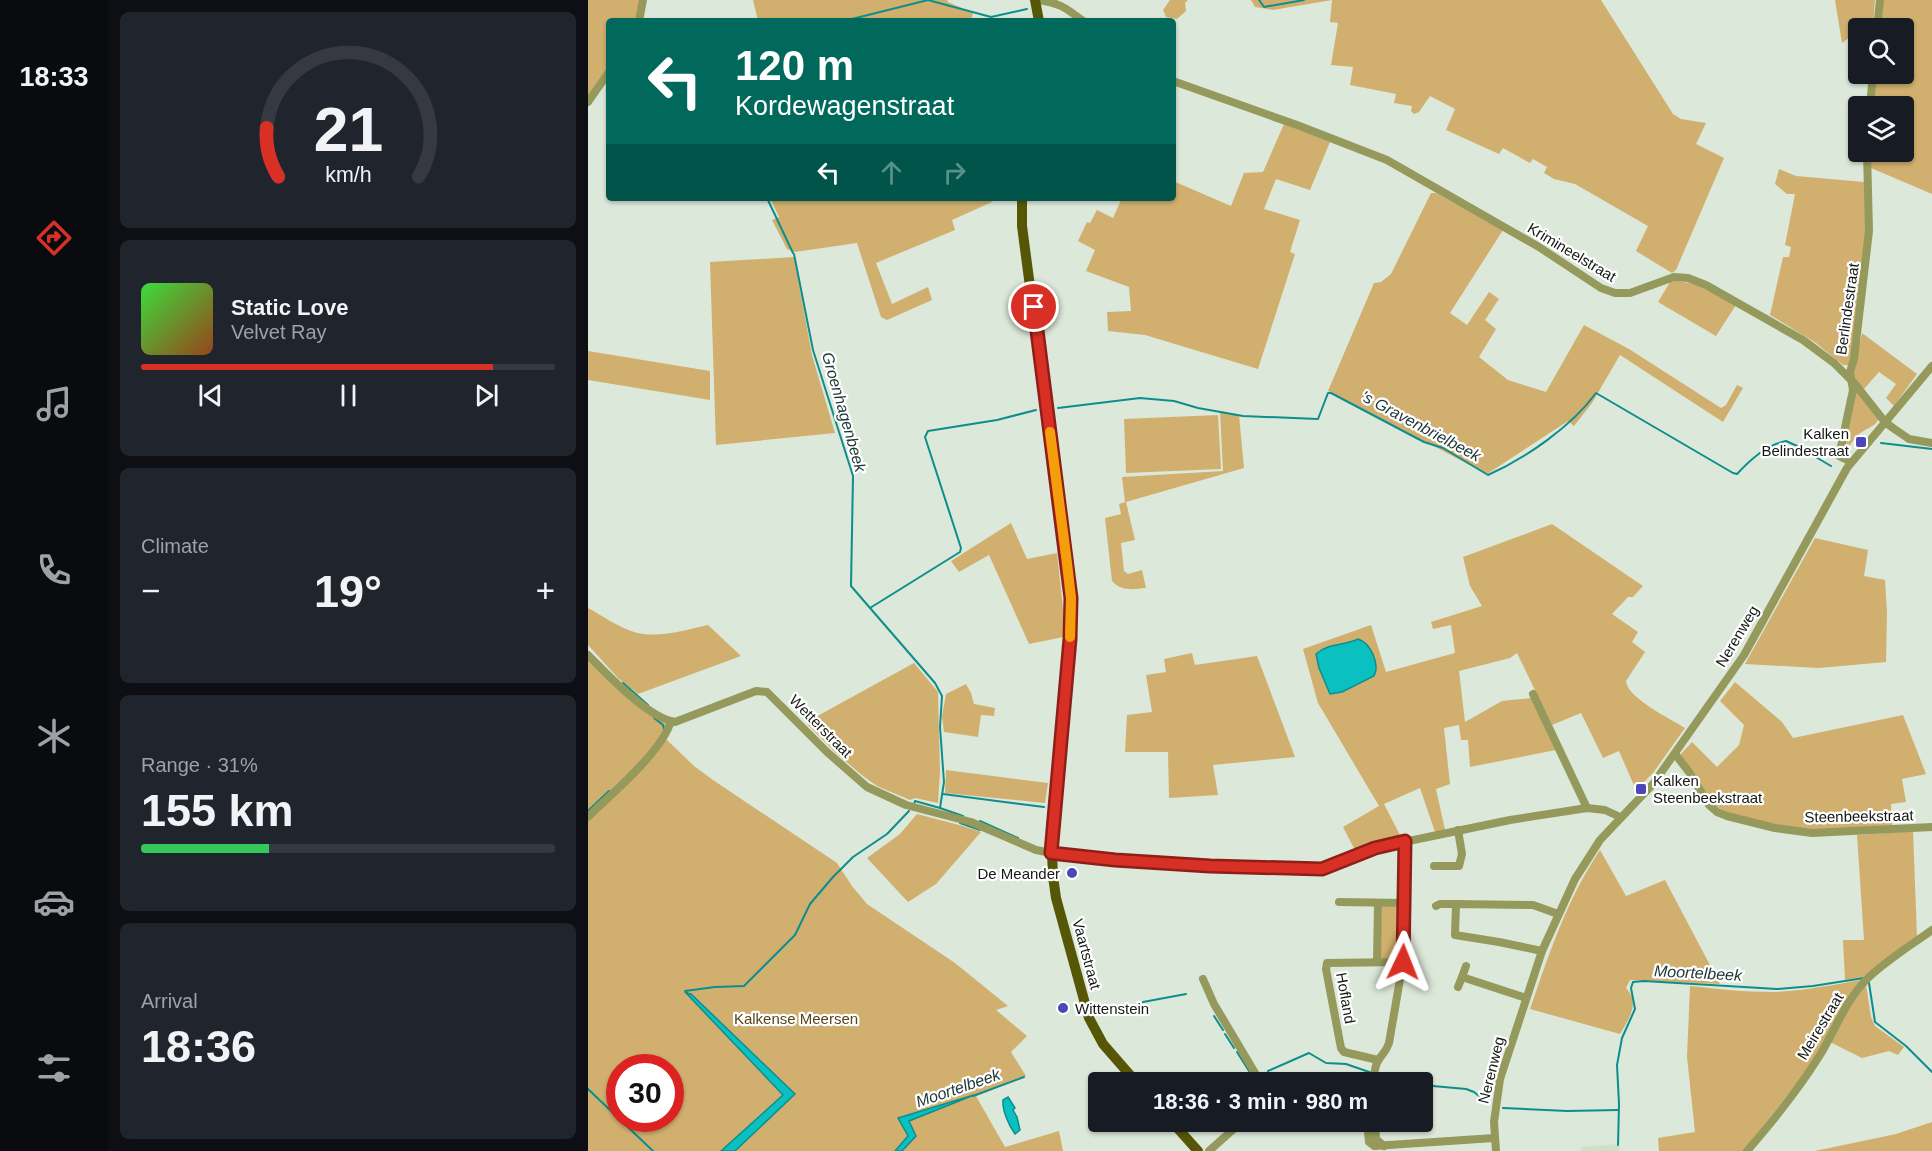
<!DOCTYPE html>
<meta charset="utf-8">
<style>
:root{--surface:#171b24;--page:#20242c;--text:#f1f3f6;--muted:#9ea1a6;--line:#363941;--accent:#d93025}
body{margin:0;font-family:Arial,sans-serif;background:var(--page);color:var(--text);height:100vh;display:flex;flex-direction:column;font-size:22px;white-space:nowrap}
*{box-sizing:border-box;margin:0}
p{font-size:20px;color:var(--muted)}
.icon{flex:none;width:33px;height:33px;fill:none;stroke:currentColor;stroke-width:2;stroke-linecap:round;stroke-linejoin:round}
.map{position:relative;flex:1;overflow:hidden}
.side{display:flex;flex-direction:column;gap:12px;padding:12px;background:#0d0f14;width:480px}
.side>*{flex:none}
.banner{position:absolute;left:18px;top:18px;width:570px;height:183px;border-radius:6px;box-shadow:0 2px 4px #0004;background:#00695c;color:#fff;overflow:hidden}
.controls{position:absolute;left:1260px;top:18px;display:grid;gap:12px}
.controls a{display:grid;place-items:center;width:66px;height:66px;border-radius:6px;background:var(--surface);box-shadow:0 2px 4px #0004;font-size:30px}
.speed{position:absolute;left:18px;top:1054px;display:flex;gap:12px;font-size:30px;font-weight:700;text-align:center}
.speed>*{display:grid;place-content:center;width:78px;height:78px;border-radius:50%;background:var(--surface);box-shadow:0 2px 4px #0004;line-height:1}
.speed .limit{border:9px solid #d22;background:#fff;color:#111}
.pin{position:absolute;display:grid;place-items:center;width:51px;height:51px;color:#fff;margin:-26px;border:3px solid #fff;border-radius:50%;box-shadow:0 2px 6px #0007}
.me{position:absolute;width:66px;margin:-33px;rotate:2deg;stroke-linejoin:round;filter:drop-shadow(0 0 4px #0008)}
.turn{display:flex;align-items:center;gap:21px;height:126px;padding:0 30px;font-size:27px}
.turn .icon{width:78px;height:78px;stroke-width:2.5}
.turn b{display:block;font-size:42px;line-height:51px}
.lanes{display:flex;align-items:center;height:57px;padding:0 30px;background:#0003;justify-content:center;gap:30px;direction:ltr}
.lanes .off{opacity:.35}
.big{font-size:45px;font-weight:600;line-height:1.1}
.side .widget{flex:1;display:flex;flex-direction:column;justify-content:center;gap:9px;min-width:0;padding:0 21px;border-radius:9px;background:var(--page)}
.side .dial{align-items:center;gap:0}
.dial svg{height:156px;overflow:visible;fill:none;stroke:var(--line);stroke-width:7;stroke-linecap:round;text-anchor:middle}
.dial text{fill:var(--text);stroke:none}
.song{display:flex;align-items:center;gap:18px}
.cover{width:72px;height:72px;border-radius:9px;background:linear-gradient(135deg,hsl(120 70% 55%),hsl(20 70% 35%))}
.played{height:6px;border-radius:3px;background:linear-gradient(90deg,var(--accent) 85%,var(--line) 85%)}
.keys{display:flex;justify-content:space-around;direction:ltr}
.heat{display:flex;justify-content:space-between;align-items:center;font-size:33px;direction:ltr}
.charge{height:9px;border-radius:4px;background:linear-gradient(90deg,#34c759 31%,var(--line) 0)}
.trip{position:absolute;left:500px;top:1072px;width:345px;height:60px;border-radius:6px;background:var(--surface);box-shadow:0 2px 4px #0004;font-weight:600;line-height:60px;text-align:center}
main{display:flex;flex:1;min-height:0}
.tab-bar{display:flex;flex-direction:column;width:108px;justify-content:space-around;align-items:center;background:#090b0e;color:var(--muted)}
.tab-bar .icon{width:42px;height:42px}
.tab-bar .active{color:var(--accent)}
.tab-bar b{font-size:27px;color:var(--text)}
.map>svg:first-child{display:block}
.built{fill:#cfdfca}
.green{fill:#d1b06f;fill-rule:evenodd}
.water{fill:#0ac0c1;stroke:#0d8e8d;stroke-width:1.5}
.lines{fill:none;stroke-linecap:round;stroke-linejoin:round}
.stream{stroke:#0d8e8d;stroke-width:2}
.minor{stroke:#95995b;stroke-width:8}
.major{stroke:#555706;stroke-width:10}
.route-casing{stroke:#8d1f18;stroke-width:15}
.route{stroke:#d93025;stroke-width:10}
.slow{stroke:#f59e0b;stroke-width:10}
.poi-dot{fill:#4b46bc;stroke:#fff;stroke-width:2}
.labels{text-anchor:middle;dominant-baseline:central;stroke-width:4.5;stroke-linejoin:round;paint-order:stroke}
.street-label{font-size:15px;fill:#151914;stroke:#fff}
.poi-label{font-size:15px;fill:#151914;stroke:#fff;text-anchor:end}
.park-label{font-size:15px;fill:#57441c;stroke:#fff}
.water-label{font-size:16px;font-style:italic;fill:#1d3636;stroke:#fff}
</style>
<main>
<nav class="tab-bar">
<b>18:33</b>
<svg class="icon active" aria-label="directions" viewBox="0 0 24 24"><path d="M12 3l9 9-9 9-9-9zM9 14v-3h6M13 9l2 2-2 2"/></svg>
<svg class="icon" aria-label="music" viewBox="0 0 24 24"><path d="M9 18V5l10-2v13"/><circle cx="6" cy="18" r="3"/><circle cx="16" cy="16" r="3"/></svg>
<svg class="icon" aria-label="phone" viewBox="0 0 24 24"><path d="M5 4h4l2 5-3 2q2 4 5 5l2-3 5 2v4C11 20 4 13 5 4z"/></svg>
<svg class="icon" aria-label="climate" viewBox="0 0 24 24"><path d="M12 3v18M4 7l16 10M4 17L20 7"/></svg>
<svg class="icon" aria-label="car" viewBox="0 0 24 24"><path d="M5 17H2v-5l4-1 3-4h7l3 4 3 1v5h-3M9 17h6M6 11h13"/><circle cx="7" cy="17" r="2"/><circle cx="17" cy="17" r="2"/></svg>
<svg class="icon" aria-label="filters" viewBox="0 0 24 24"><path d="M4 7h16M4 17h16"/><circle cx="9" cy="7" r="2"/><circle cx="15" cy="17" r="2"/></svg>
</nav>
<section class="side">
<div class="widget dial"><svg viewBox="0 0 100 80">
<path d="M14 69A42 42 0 1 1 86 69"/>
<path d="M14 69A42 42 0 0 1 8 44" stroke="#d93025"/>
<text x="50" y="56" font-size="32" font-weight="700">21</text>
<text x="50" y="72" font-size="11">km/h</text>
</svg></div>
<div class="widget">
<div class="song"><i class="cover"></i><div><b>Static Love</b><p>Velvet Ray</p></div></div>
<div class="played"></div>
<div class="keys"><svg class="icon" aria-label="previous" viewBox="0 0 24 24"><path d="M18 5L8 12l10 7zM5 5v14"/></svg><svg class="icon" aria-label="pause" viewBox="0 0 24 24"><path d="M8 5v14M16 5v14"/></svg><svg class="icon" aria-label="next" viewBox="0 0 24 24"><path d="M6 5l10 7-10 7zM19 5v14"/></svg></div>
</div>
<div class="widget"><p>Climate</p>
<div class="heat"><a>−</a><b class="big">19°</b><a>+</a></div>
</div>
<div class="widget"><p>Range · 31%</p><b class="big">155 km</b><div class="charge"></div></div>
<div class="widget"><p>Arrival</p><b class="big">18:36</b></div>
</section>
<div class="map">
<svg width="1344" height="1151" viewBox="0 0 1344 1151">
<rect width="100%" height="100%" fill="#dce8d9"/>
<!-- built -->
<polygon class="built" points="1031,1144 1032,1151 994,1151 993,1147"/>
<!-- green -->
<g class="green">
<polygon points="0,0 53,0 48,21 21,21 21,66 0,96"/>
<polygon points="165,0 359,0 360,2 385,13 383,21 170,21"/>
<polygon points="582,0 600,0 597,3 598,11 589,19 578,17 575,10"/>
<polygon points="663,0 1013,0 1085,114 1093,119 1118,123 1108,144 1136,158 1088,270 1084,273 1048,251 1060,226 987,184 966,179 956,173 959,167 945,159 942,163 915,148 911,154 858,130 867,109 842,96 831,112 826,114 823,111 824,106 806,103 808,94 762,85 765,67 743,65 750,23 742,22 744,0 685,10 667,7"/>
<polygon points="1247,0 1287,0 1285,24 1276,28 1270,28 1270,31 1254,43"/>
<polygon points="1295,0 1344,0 1344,194 1283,168 1283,152 1316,152 1316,106 1286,106 1288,74 1316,74 1316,28 1292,28"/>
<polygon points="696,124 742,142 722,190 688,179 676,209 712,220 702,252 707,254 670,369 557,335 520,331 519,312 543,311 541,287 498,271 507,250 490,241 499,222 502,223 509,210 525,218 534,198 585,198 585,181 643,206 656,173 675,172"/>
<polygon points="1191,169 1208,176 1276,182 1279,233 1262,365 1255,365 1228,343 1182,315 1195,257 1201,257 1203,247 1197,245 1207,194 1199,194 1187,184"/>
<polygon points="843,193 848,193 915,230 862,313 879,325 901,292 911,299 897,320 908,329 891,357 920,380 958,392 996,325 1041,349 1133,408 1138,405 1149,385 1155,388 1135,422 1032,355 1004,403 986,426 980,421 899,474 740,391 786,283 793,282 803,274"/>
<polygon points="182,198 399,198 404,202 364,220 367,230 288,263 304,304 340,287 344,300 299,320 293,317 269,243 207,252 199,249 184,220 191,217"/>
<polygon points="206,257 224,355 247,433 128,445 122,262"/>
<path d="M 1088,281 C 1110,282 1129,295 1148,305 L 1128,336 L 1070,302 L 1082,282 Z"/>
<polygon points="1274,333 1329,374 1306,406 1298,398 1308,384 1291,372 1276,389 1265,378"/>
<polygon points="0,351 122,371 122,400 0,380"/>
<path d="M 1267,389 L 1291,419 C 1286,427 1279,428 1271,434 C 1265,440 1260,448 1255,455 Z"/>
<path d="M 632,411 L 651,415 L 656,468 L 538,502 L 547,540 L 533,543 L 536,571 L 540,574 L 554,570 L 558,588 C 545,589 534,592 524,581 L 517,518 L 533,514 L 531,504 L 537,502 L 534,477 L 635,471 Z"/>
<polygon points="630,415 633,469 538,473 536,419"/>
<polygon points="423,523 439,559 469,553 475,608 475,637 441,644 401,555 371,572 363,561"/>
<path d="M 964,524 L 1055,586 L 1045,597 L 1040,597 L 1024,614 L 1050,632 L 1044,642 L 1057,652 L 1038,681 C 1039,698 1083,719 1097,728 L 1065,773 L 1048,790 L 1031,751 L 1015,758 L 993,713 L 964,725 L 929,653 L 922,658 L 871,671 L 877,722 L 914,701 L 944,698 L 968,750 L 882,767 L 880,740 L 873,740 L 871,725 L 856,728 L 862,784 L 848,789 L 857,830 L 847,832 L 832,788 L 796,804 L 814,839 L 768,852 L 755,827 L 791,806 L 730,703 L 715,649 L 783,625 L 798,672 L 867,653 L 863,625 L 845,629 L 843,622 L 894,606 L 882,586 L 875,557 Z"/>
<polygon points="1227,538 1280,550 1276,576 1297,580 1299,613 1298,662 1231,668 1157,664"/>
<path d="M 0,608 C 15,616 30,627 46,632 C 71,639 96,630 120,625 L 153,656 L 50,694 L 31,679 L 0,645 Z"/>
<polygon points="604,653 607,665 669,656 707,757 625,765 630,795 581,798 580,752 537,752 539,715 564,712 558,675 578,672 576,659"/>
<path d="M 0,660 L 83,729 L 78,739 L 106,766 L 125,780 L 249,863 L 264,886 L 279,904 L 367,963 L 420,1006 L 408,1010 L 439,1036 L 423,1052 L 438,1076 L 388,1096 L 417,1147 L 471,1131 L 475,1151 L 0,1151 ZM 32,1068 L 82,1068 L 82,1119 L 32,1119 Z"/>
<polygon points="326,663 350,692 352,772 350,803 327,798 322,800 289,786 275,776 248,753 219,724 224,719"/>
<path d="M 1147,682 L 1194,722 L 1205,738 L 1315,715 L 1338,774 L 1314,779 L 1318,802 L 1303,804 L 1304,826 C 1281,827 1257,830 1234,830 C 1210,830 1139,819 1123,802 C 1111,788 1102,770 1092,755 L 1104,742 L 1129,767 L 1151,745 L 1156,725 L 1132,701 Z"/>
<polygon points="378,684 383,693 386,704 407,708 406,716 393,715 390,737 356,732 354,716 358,694"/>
<polygon points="358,770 460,783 457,803 357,793"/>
<polygon points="329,814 375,826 393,832 348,884 320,902 279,858 312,834"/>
<polygon points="1325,831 1329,937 1275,977 1257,980 1255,940 1276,940 1269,835"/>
<path d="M 1012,850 L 1038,896 L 1077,880 L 1132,984 L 1042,980 L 1038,988 C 1053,1003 1040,1020 1032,1034 L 942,1009 C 961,954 979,899 1012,850 Z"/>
<polygon points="794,906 812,907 812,958 794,959 792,955"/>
<path d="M 1273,980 L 1221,1068 L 1155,1151 L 1071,1151 L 1070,1138 L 1107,1132 L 1099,1057 L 1102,986 C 1130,989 1157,992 1185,992 C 1215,991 1244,985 1273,980 Z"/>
<polygon points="1278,985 1283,1017 1287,1026 1316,1047 1310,1055 1301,1051 1274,1058 1242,1042 1263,1005"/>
<polygon points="1344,1122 1344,1151 1227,1151 1308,1134"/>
</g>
<!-- water -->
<g class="water">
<path d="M 770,639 C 783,643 792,665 786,676 L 754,692 L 742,694 L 731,668 L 728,654 C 740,643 756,646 770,639 Z"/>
<polygon points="98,993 103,994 207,1094 147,1151 133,1151 195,1095"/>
<polygon points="386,1095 321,1121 328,1136 314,1151 307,1151 320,1136 310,1118"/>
<path d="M 420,1097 L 427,1108 L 425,1110 L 429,1117 L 432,1130 L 427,1134 C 421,1126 414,1110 415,1100 Z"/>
</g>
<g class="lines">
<!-- stream -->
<g class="stream">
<polyline points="671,0 676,7 716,0"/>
<polyline points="256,21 340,0 403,17 439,9"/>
<polyline points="179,198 205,253"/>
<polyline points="206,254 225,350 265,476 263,586 347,683 354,696 352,727 356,782 352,808 327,801 326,804"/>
<path d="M 470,408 L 552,398 L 586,401 L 610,408 L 655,416 L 730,419 L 740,393 L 743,393 L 836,442 L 855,448 L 900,475 C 938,458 983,427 1008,393 L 1145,473 L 1149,474 C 1162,460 1178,445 1198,441 L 1209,446 L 1243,466"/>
<polyline points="1293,443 1344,449"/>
<polyline points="282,608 372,552 373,548 337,437 340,431 409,420 448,410"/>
<polyline points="35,683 60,705"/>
<polyline points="66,718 75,725 76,729"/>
<polyline points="355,794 456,807"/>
<polyline points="352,808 375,816"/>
<polyline points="0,811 21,791"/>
<polyline points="392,821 430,838"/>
<polyline points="372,823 392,830"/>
<polyline points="1281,983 1287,1022 1318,1046 1344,1072"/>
<polyline points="100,994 97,991 127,987 156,986 207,935 222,904 245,877 265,857 299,834 321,811"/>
<polyline points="539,1011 555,1002 598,994"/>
<polyline points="626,1016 635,1030"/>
<polyline points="637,1034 646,1048"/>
<polyline points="649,1052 661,1071"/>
<polyline points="680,1071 721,1053 738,1063 758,1064 784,1073"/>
<polyline points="663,1074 665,1079"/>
<polyline points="790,1075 824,1083"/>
<polyline points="834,1085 878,1089 886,1092 901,1104"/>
<polyline points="0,1089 65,1151"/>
<polyline points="385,1096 436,1077"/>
<polyline points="915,1108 979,1111 1030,1110"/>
<polyline points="1030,1145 1031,1104 1029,1065 1034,1038 1047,1009 1043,988 1045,982 1056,981 1189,989 1225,986 1276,978"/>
</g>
<!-- minor -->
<g class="minor">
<path d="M 447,0 C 470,2 477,7 495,21"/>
<polyline points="51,21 55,0"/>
<polyline points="1289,28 1292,0"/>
<polyline points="585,81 709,125 799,160 951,247 1013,288 1027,293 1042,293 1086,277 1100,278 1118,285 1215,340 1246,363 1267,384 1297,422 1305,428 1321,439 1344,443"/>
<polyline points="0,102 21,72"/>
<polyline points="1282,106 1285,74"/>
<polyline points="1263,462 1251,456 1265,390 1262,372 1266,359 1281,231 1279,152"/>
<path d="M 0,655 C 20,675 60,718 87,722 L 168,691 L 179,692 L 239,752 L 279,787 L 318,805 L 383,822 L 448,850 L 463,853 L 527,860 L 622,866 L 734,869 L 787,848 L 922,820 L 999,808 L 1017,810 L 1032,817"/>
<polyline points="945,694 999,808"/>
<polyline points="1087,754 1101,772 1121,805 1129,812 1139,816 1187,828 1224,833 1344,827"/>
<path d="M 0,817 C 24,793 74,752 83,721"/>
<polyline points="846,866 871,866 874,854 870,830"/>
<polyline points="751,902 816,903"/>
<polyline points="848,906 852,904 868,904"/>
<polyline points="954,951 911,942 867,935 868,904 945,905 970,914"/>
<polyline points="789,962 790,903"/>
<polyline points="874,977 878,966"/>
<polyline points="615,979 626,1004 673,1083"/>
<polyline points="870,987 874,977 938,998"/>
<polyline points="790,1060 756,1052 753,1048 738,969 739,963 815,962"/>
<path d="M 786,1083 C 786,1076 786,1067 790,1061 C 795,1052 797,1054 801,1043 L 815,962 L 817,841"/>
<polyline points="779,1122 781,1142 786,1146 906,1138"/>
<polyline points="787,1122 788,1139 796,1146"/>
<polyline points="621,1151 649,1126 658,1122"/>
<polyline points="908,1151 906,1122 912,1079 954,951 987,879 1012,840 1065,784 1156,655 1259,468 1344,366"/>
<path d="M 1159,1151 C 1185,1121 1211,1089 1232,1055 C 1247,1030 1257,1002 1278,980 C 1297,961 1322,946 1344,930"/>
</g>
<!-- major -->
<g class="major">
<polyline points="447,0 451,21"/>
<polyline points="434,198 434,226 483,598 482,639 463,830 465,876 468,898 501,1018 515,1044 549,1083"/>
<polyline points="584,1122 610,1151"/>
</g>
</g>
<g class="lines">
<!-- route casing -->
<g class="route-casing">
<polyline id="route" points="446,307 483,598 482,639 463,853 527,860 622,866 734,869 787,848 817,841 815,962"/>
</g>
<!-- route -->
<use href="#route" class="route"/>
<!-- slow -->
<polyline class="slow" points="462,432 479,563 483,598 482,637"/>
</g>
<!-- markers -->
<g class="poi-dot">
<rect x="1267" y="436" width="12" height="12" rx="3"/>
<rect x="1047" y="783" width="12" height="12" rx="3"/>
<circle cx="484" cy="873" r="6"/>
<circle cx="475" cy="1008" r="6"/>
</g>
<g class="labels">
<!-- street labels -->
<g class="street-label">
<text transform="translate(984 252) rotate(31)">Krimineelstraat</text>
<text transform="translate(1259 309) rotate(-82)">Berlindestraat</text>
<text transform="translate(1149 636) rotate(-59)">Nerenweg</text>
<text transform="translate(233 726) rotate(45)">Wetterstraat</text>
<text transform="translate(1271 816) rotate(-1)">Steenbeekstraat</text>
<text transform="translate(499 954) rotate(75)">Vaartstraat</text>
<text transform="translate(758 998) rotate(80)">Hofland</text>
<text transform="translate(1232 1026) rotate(-59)">Meirestraat</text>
<text transform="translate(903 1070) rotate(-76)">Nerenweg</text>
</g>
<!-- poi labels -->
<g class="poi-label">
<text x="1261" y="433">Kalken<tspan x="1261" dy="17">Belindestraat</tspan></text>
<text x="1065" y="780" text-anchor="start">Kalken<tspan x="1065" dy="17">Steenbeekstraat</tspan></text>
<text x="472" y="873">De Meander</text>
<text x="487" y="1008" text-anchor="start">Wittenstein</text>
</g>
<!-- park labels -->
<g class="park-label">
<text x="208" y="1018">Kalkense Meersen</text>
</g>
<!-- water labels -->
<g class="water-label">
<text transform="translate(256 412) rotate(74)">Groenhagenbeek</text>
<text transform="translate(833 426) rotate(28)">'s Gravenbrielbeek</text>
<text transform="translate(1110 973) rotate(3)">Moortelbeek</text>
<text transform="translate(370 1088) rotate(-19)">Moortelbeek</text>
</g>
</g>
</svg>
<div class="controls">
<a><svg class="icon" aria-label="search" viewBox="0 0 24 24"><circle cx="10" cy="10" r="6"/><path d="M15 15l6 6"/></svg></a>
<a><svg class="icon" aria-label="layers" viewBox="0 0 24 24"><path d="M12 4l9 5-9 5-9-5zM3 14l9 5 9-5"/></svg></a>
</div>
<div class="speed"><div class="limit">30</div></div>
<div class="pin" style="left:446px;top:307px;background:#d93025"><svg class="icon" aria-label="arrive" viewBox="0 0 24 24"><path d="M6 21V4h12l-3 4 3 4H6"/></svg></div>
<svg class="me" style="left:815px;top:962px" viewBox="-20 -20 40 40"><path d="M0-17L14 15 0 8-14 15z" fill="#d93025" stroke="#fff" stroke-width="4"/></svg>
<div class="trip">18:36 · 3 min · 980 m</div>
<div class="banner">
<div class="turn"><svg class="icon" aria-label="left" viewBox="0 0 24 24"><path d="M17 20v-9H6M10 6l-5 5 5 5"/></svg><div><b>120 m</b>Kordewagenstraat</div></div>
<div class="lanes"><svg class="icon" aria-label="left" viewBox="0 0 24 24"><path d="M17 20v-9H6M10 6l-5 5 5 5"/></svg><svg class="icon off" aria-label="ahead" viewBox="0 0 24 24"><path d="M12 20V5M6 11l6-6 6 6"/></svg><svg class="icon off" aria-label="right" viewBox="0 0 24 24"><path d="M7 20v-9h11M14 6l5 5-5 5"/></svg></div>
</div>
</div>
</main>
